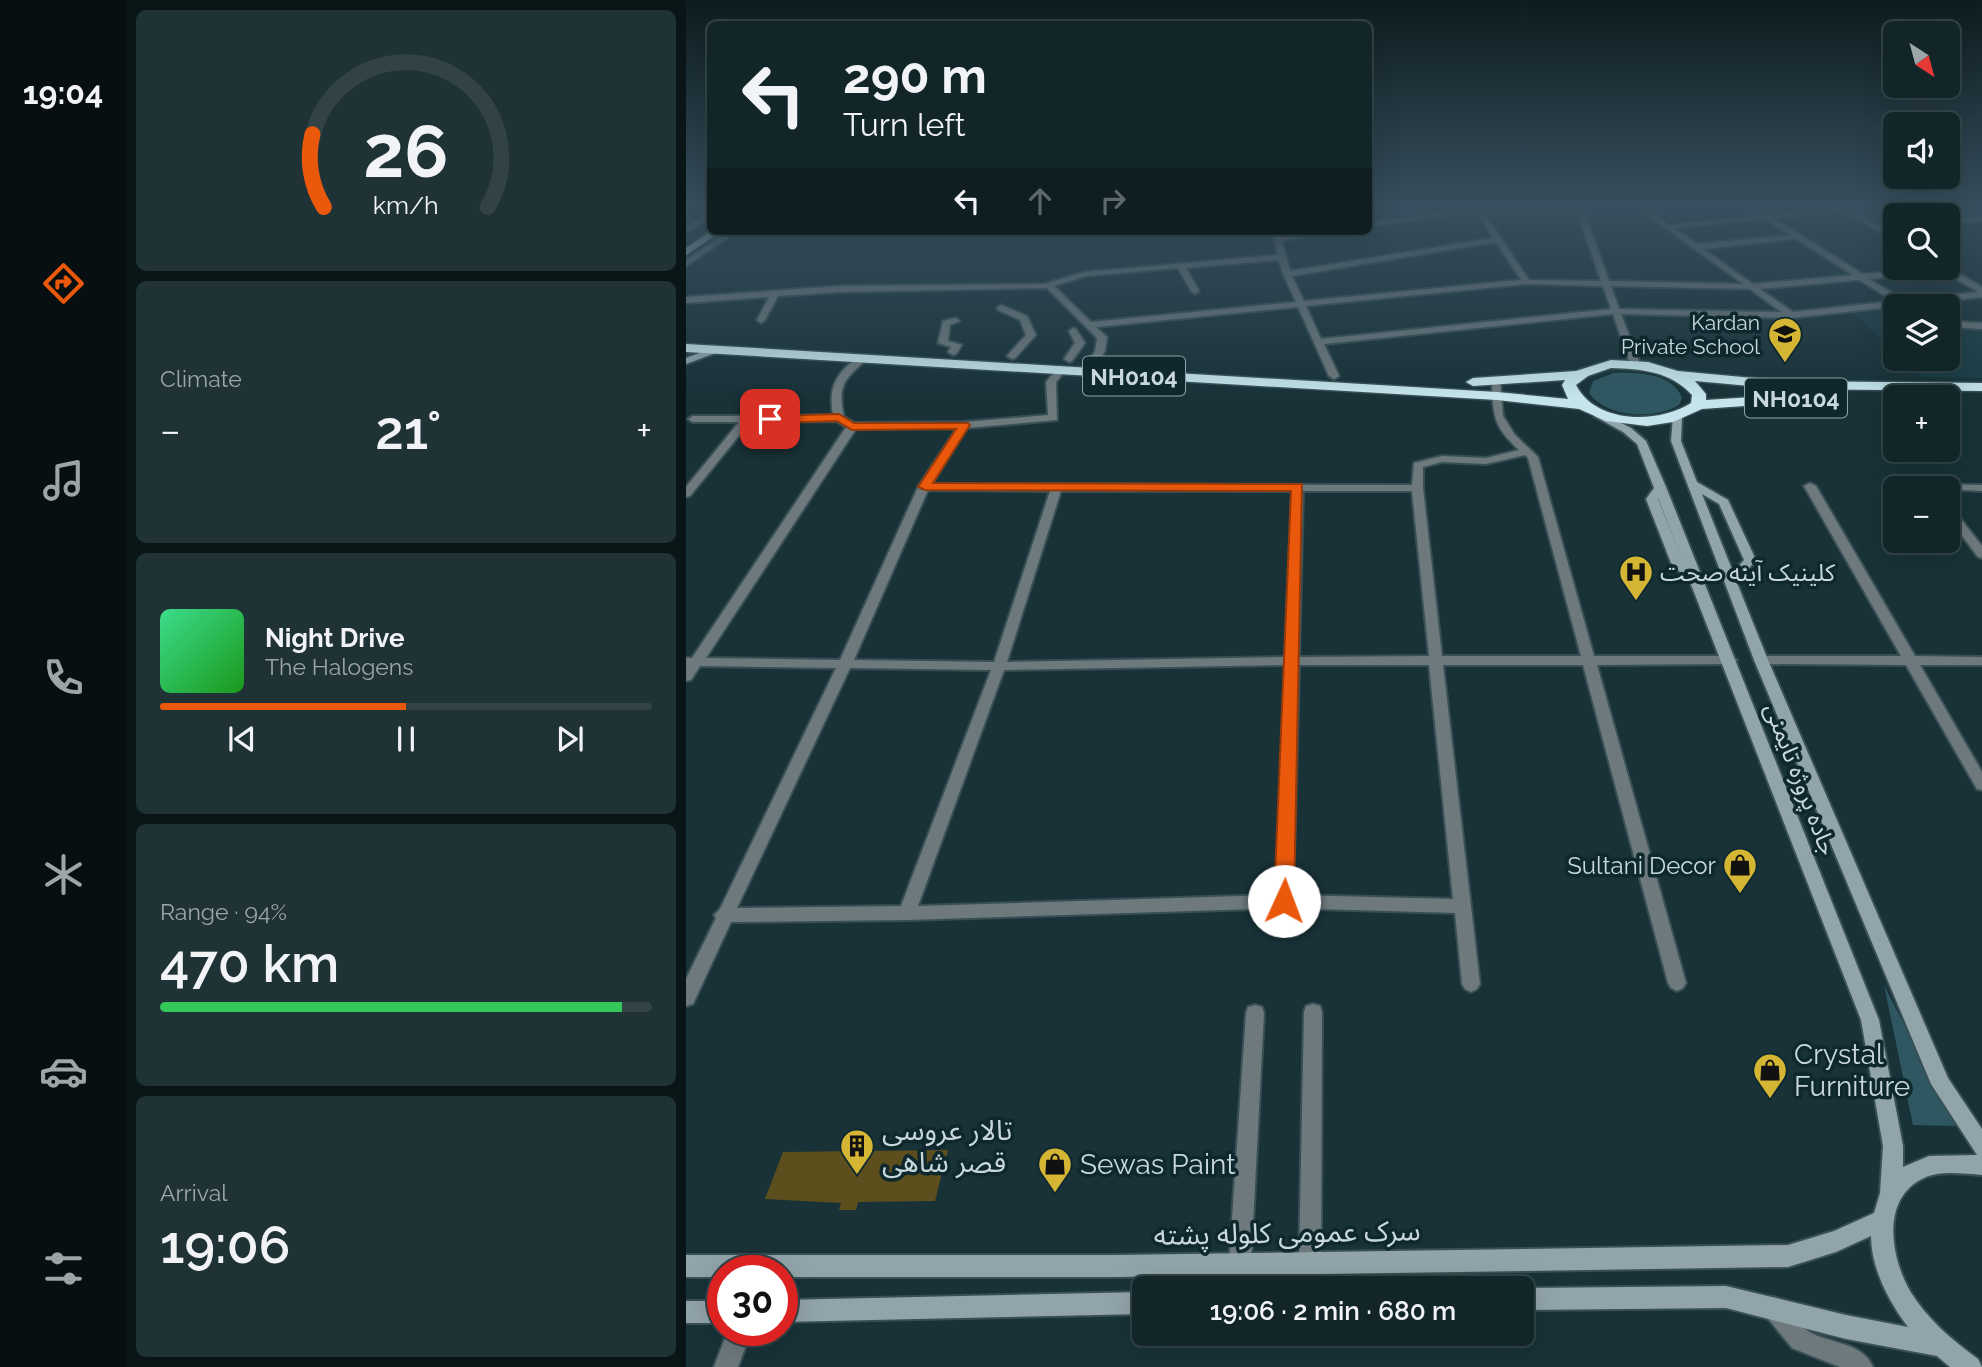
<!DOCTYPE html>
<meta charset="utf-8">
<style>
:root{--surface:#12262a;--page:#1f3236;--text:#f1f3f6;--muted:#9ca5a8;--line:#314347;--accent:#ea580c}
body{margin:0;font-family:Raleway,"Noto Sans Arabic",sans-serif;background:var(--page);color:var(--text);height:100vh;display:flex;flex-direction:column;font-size:26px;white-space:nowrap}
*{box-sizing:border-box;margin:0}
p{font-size:23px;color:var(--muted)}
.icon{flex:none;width:38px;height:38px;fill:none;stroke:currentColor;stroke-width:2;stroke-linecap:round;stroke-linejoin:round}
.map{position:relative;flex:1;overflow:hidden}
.side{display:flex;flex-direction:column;gap:10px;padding:10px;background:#0a1517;width:560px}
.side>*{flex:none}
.guide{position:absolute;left:21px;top:21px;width:665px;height:214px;border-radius:10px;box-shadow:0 7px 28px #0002,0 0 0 2px var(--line);background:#12262a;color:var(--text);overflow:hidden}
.needle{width:46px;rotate:144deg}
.fabs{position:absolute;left:1197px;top:21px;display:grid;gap:14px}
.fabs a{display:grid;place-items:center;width:77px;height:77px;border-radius:10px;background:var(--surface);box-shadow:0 7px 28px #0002,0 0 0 2px var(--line);font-size:35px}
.speed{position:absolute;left:21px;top:1255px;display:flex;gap:14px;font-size:35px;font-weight:700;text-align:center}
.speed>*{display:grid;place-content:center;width:91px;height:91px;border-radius:50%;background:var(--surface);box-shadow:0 7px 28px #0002,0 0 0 2px var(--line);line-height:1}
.speed .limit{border:10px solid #d22;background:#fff;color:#111}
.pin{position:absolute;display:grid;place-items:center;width:60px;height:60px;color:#fff;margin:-30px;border-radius:14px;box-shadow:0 4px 10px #0006}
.me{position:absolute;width:77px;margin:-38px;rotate:2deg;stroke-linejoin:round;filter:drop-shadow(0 0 5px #0008)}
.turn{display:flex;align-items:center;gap:24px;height:147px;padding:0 21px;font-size:32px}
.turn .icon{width:91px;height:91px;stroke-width:2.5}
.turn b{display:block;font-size:49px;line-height:60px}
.lanes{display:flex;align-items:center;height:66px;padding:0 21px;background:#0003;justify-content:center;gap:35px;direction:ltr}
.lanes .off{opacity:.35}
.big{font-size:52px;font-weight:600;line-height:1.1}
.side .widget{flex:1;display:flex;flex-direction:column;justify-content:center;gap:10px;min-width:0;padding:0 24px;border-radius:10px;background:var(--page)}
.side .dial{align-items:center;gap:0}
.dial svg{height:182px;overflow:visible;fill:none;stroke:var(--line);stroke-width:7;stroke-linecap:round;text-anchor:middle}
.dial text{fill:var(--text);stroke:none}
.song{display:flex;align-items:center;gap:21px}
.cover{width:84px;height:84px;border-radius:10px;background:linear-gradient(135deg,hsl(150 70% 55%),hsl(120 70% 35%))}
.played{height:7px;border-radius:4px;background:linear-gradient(90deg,var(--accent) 50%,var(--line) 50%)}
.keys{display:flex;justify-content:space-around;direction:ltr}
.heat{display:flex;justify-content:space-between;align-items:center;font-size:38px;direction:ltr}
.charge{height:10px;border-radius:5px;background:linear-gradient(90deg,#34c759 94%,var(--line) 0)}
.trip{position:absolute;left:446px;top:1276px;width:402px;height:70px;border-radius:10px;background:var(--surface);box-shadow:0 7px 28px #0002,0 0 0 2px var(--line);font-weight:600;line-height:70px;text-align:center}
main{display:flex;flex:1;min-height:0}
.dock{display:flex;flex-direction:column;width:126px;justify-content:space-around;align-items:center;background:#070f11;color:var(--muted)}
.dock .icon{width:49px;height:49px}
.dock .selected{color:var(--accent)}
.dock b{font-size:32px;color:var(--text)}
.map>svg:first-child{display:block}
.built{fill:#193d45}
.green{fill:#2f5761}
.building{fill:#5d4f1d}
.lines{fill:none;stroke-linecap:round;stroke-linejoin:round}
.street-casing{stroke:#385055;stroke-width:4}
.secondary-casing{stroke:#385055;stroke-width:4}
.primary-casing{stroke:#385055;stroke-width:3}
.highway-casing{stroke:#385055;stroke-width:3}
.street{fill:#6d797d;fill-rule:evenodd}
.secondary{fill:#91a4a9;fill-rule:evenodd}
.primary{fill:#acc5cc;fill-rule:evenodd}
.highway{fill:#c5e4eb;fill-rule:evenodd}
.route{fill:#ea580c;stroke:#983908;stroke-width:2}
.labels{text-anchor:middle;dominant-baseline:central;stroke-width:7;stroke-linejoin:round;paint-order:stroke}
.far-poi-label{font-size:21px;fill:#c8d7db;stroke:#0e282e;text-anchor:end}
.shield{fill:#0e282e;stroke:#90a2a7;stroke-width:2}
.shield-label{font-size:23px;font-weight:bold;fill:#c8d7db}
.poi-label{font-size:24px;fill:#c8d7db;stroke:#0e282e;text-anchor:start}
.street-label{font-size:24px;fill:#c8d7db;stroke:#0e282e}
.near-poi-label{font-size:28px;fill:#c8d7db;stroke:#0e282e;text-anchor:start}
.near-street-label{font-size:28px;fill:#c8d7db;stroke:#0e282e}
</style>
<main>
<nav class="dock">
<b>19:04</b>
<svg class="icon selected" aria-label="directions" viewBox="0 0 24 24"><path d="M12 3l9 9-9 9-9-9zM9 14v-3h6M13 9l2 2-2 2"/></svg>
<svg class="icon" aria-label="music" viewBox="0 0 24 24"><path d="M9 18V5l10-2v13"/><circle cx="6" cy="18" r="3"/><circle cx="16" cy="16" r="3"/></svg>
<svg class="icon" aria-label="phone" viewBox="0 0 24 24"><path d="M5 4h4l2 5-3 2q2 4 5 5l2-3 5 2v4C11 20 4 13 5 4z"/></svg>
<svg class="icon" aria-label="climate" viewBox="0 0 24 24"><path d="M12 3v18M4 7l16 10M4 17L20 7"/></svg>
<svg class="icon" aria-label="car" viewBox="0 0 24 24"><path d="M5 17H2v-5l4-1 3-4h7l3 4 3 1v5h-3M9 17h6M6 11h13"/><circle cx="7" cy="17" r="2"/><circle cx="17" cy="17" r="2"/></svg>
<svg class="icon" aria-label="filters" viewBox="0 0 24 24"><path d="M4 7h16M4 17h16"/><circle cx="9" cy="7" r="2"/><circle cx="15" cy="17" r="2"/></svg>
</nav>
<section class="side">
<div class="widget dial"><svg viewBox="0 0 100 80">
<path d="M14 69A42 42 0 1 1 86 69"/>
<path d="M14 69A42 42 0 0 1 9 37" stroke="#ea580c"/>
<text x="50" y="56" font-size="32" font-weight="700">26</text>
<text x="50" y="72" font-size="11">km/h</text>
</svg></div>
<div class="widget"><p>Climate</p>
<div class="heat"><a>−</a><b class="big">21°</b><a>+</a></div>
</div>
<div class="widget">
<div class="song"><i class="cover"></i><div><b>Night Drive</b><p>The Halogens</p></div></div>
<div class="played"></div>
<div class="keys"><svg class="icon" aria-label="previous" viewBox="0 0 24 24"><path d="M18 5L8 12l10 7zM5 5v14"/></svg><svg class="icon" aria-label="pause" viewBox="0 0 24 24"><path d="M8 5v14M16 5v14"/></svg><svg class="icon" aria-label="next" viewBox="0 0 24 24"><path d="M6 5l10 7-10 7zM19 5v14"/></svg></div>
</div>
<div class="widget"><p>Range · 94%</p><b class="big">470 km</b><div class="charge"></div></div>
<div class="widget"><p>Arrival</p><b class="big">19:06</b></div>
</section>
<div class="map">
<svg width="1296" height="1367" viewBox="0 0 1296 1367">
<rect width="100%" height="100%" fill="#183238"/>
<!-- built -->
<g class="built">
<polygon points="1209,307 1209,353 1165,310"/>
<polygon points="1262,319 1277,325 1296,326 1296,378 1235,377 1215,359 1262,359"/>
</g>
<!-- green -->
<g class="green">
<path d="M 928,373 C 950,372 987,373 996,398 L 993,405 C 968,420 921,418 903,393 L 907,381 Z"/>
<polygon points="1198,985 1270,1126 1227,1125"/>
</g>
<!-- building -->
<polygon class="building" points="262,1150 249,1201 172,1202 170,1210 153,1210 155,1203 79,1199 97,1152"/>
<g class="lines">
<!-- street casing -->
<g class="street-casing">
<g id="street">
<path d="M 889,206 L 896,206 L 923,281 L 1057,284 L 949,206 L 957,206 L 983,225 L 1159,207 L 1209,236 L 1209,241 L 1158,211 L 1087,218 L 1177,274 L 1262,267 L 1296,287 L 1296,297 L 1105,318 L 935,314 L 954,364 L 949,367 L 944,364 L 927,314 L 638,344 L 653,376 L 648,379 L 643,376 L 612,307 L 410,327 L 421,337 L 419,351 L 411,363 L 408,364 L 403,361 L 409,351 L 411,338 L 361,288 L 154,292 L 92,296 L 79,320 L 75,323 L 71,320 L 83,297 L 0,303 L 0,297 L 154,286 L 358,284 L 399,272 L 592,255 L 586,231 L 594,231 L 595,236 L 629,231 L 647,231 L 596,241 L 604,271 L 807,238 L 792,213 L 774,213 L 682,227 L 682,223 L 774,209 L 890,211 ZM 799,214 L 892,215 L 915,281 L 843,280 ZM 1079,219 L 1104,235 L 1011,244 L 988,228 ZM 1110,239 L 1167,275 L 1067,284 L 1017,249 ZM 810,242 L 835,280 L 618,301 L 606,276 ZM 593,260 L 597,274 L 610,302 L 405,322 L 368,286 L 400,276 L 492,268 L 505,291 L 509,294 L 513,291 L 500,268 ZM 1258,272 L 1292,292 L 1218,300 L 1183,279 ZM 1173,280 L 1208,301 L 1107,312 L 1074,289 ZM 840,284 L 917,286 L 925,309 L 635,339 L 620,306 ZM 925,286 L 1064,289 L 1095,312 L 933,309 Z"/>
<polygon points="1292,206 1296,206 1296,209"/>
<polygon points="21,213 24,213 24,218 0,232 0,227"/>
<polygon points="1296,217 1296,221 1262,224 1262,220"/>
<polygon points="43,231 52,231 0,266 0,260"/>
<polygon points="315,305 341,316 350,335 329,358 326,359 321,356 340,335 334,320 312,310 311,308"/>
<polygon points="1262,316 1278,322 1296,323 1296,329 1277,328 1262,322"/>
<polygon points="270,318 274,321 264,325 262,341 276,345 270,354 267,355 262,352 265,347 252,343 257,321"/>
<polygon points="387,328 390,329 399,343 386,361 383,362 378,359 389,343 383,331"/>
<path d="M 173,357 L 181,359 C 159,379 151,384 158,417 L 168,423 L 278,422 L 362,415 L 360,382 L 371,369 L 379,371 L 370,382 L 371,420 L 281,428 L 246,484 L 726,485 L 728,463 L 756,456 L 800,458 L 833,450 C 807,426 807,415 806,382 L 814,380 L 817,416 L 829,435 L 852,457 L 908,656 L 1044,656 L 1051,660 L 1044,664 L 911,665 L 1000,983 L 997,988 L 991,991 L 985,988 L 982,983 L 897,665 L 757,665 L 794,984 L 791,989 L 785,992 L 779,989 L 776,984 L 769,913 L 598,908 L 221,920 L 45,922 L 7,1004 L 0,1006 L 0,979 L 30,918 L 28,915 L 34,909 L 150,668 L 14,666 L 5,680 L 0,681 L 0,658 L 6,658 L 160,427 L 151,421 L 64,422 L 4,496 L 0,497 L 0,487 L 53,422 L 7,422 L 2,419 L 7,416 L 58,416 L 64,412 L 69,416 L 147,415 C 142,388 150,372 173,357 ZM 271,428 L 232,487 L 154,660 L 20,658 L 170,429 ZM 839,455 L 842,458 L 895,656 L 756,656 L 737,488 L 737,467 L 756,462 L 800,464 ZM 242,490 L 364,491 L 308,662 L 168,660 ZM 375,491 L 606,491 L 599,657 L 321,662 ZM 617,491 L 726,491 L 743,656 L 613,657 ZM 599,665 L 590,895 L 232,906 L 318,670 ZM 613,665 L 743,665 L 767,899 L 607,895 ZM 164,668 L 305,670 L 215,906 L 51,908 Z"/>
<polygon points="1124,483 1130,486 1229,656 1296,657 1296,665 1234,665 1296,772 1296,790 1291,789 1220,665 1075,664 1068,660 1075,656 1215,656 1118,486"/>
<polygon points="1244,484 1296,485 1296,491 1239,488 1240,485"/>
<polygon points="1262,507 1266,508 1296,546 1296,558 1292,557 1262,517"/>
<polygon points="627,1004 634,1006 636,1012 635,1261 632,1269 624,1272 616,1269 613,1261 618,1012 620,1006"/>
<polygon points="569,1005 576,1007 578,1013 565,1263 562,1271 554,1274 546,1271 543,1263 560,1013 562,1007"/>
<path d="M 1088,1297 C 1104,1303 1108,1322 1122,1331 C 1142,1344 1176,1341 1187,1367 L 1154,1367 L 1106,1348 L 1080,1316 L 1077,1308 L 1080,1300 Z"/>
<polygon points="42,1330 66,1330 52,1367 28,1367"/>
</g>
</g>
<!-- secondary casing -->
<g class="secondary-casing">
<g id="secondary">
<polygon points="29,347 34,350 32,352 0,364 0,358"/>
<path d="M 912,411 L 945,428 L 960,441 L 980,487 L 1193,1020 L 1217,1146 L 1217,1167 L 1243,1156 L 1291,1155 L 1245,1084 L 1068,660 L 985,441 L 987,416 L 996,418 L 995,441 L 1011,482 L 1042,500 L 1070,560 L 1051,583 L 1082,660 L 1262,1078 L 1296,1129 L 1296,1175 C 1278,1174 1255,1170 1238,1178 C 1194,1198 1205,1258 1224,1291 C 1241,1319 1266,1340 1292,1359 L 1296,1367 L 1264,1367 L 1251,1356 L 1160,1339 L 1040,1308 L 836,1310 L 836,1288 L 1040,1286 L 1160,1315 L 1222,1327 C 1203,1302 1185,1268 1185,1236 L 1150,1252 L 1102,1267 L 430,1277 L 96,1277 L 96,1270 L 37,1270 L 37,1277 L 0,1277 L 0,1255 L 430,1255 L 1102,1245 L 1148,1231 L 1188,1213 L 1194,1193 L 1197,1146 L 1175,1020 L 1004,582 L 985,563 L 960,499 L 968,488 L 951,444 L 937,432 L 908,416 L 907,414 ZM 1016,494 L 1033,504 L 1058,560 L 1047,572 ZM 972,498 L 997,562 L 972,499 Z"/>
<polygon points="458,1292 458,1314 96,1322 96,1300"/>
<rect x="0" y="1301" width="37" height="22"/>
</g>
</g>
<!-- primary casing -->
<g class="primary-casing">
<polygon id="primary" points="25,231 36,231 0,255 0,248"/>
</g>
<!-- highway casing -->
<g class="highway-casing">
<path id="highway" d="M 0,344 L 811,392 L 882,399 L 876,385 L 879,380 L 787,386 L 780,382 L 787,378 L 890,371 L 925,360 L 962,362 L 992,371 L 1098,381 L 1296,383 L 1296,391 L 1098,389 L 1009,381 L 1020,394 L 1020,400 L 1114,394 L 1121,398 L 1114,402 L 1016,409 L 987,422 L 961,426 L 920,421 L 893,409 L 811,400 L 0,352 ZM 925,368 C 955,369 984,371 1006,395 L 1005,403 C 972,424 910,424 890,385 L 902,376 Z"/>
</g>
<!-- street -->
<use href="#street" class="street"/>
<!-- secondary -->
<use href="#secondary" class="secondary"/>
<!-- primary -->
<use href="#primary" class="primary"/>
<!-- highway -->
<use href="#highway" class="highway"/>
</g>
<!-- sky -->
<linearGradient id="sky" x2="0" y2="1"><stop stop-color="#0d1c1f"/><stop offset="0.52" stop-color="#374f5e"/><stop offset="1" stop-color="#374f5e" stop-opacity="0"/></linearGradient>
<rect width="1296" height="398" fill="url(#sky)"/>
<!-- route -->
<polygon class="route" points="153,414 168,423 282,423 284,425 247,483 616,484 608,901 605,907 591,907 588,901 605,491 239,490 232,487 270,429 166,430 151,421 84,423 78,419 84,416"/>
<!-- icons -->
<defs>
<g id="school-pin" transform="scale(1.75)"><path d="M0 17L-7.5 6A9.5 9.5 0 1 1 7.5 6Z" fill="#d5b534" stroke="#0e282e"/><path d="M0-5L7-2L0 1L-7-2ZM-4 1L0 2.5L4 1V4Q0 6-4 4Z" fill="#111"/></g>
<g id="hospital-pin" transform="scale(1.75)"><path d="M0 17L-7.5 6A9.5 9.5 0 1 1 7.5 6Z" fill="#d5b534" stroke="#0e282e"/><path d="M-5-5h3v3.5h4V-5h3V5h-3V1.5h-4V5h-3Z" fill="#111"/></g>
<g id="shop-pin" transform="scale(1.75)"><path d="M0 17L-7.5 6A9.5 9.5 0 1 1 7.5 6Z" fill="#d5b534" stroke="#0e282e"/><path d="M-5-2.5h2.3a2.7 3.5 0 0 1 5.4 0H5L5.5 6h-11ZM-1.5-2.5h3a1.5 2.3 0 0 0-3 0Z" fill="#111"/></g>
<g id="building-pin" transform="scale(1.75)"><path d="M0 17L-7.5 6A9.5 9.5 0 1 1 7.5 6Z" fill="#d5b534" stroke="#0e282e"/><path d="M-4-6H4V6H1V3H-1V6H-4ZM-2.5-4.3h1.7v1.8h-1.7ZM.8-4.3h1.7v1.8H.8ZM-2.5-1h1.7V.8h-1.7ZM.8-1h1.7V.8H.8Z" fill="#111"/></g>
</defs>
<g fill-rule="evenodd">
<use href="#school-pin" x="1099" y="334"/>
<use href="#hospital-pin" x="950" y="572"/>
<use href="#shop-pin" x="1054" y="865"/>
<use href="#shop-pin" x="1084" y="1070"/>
<use href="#building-pin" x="171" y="1146"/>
<use href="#shop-pin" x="369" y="1164"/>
</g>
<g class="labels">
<!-- far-poi labels -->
<g class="far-poi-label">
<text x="1074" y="322">Kardan<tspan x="1074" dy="24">Private School</tspan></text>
</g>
<!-- shield labels -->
<g class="shield">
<rect x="397" y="356.5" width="102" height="39" rx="5"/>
<rect x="1059" y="378.5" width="102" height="39" rx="5"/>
</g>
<g class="shield-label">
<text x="448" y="376">NH0104</text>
<text x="1110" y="398">NH0104</text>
</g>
<!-- poi labels -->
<g class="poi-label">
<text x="974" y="572">کلینیک آینه صحت</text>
<text x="1030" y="865" text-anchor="end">Sultani Decor</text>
</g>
<!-- street labels -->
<g class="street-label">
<text transform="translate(1115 779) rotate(69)">جاده پروژه تایمنی</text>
</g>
<!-- near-poi labels -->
<g class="near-poi-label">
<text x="1108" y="1054">Crystal<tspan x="1108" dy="32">Furniture</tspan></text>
<text x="196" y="1130">تالار عروسی<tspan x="196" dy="32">قصر شاهی</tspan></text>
<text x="394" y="1164">Sewas Paint</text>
</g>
<!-- near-street labels -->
<g class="near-street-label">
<text transform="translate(601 1233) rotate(-1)">سرک عمومی کلوله پشته</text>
</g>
</g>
</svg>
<div class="fabs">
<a><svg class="needle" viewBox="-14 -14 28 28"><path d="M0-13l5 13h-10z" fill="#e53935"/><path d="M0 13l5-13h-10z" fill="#9ca5a8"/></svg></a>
<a><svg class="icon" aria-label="sound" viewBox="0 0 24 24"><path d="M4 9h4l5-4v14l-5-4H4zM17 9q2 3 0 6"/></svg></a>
<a><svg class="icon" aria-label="search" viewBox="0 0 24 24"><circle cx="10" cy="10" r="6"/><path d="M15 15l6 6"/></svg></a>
<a><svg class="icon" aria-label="layers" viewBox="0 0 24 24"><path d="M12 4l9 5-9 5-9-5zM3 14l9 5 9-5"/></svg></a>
<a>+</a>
<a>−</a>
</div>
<div class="speed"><div class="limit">30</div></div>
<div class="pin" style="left:84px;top:419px;background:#d93025"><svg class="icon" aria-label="arrive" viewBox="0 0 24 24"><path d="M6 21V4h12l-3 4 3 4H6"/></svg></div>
<svg class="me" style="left:598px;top:901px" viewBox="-20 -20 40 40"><circle r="19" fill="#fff"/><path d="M0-13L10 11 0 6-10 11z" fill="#ea580c"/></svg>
<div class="trip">19:06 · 2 min · 680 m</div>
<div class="guide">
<div class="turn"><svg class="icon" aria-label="left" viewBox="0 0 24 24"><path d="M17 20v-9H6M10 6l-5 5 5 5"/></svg><div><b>290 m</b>Turn left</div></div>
<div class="lanes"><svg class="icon" aria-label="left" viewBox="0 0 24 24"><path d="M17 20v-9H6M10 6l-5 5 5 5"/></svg><svg class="icon off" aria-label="ahead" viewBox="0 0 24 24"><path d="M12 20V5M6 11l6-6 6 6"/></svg><svg class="icon off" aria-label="right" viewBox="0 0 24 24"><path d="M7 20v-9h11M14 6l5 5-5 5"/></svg></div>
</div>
</div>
</main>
